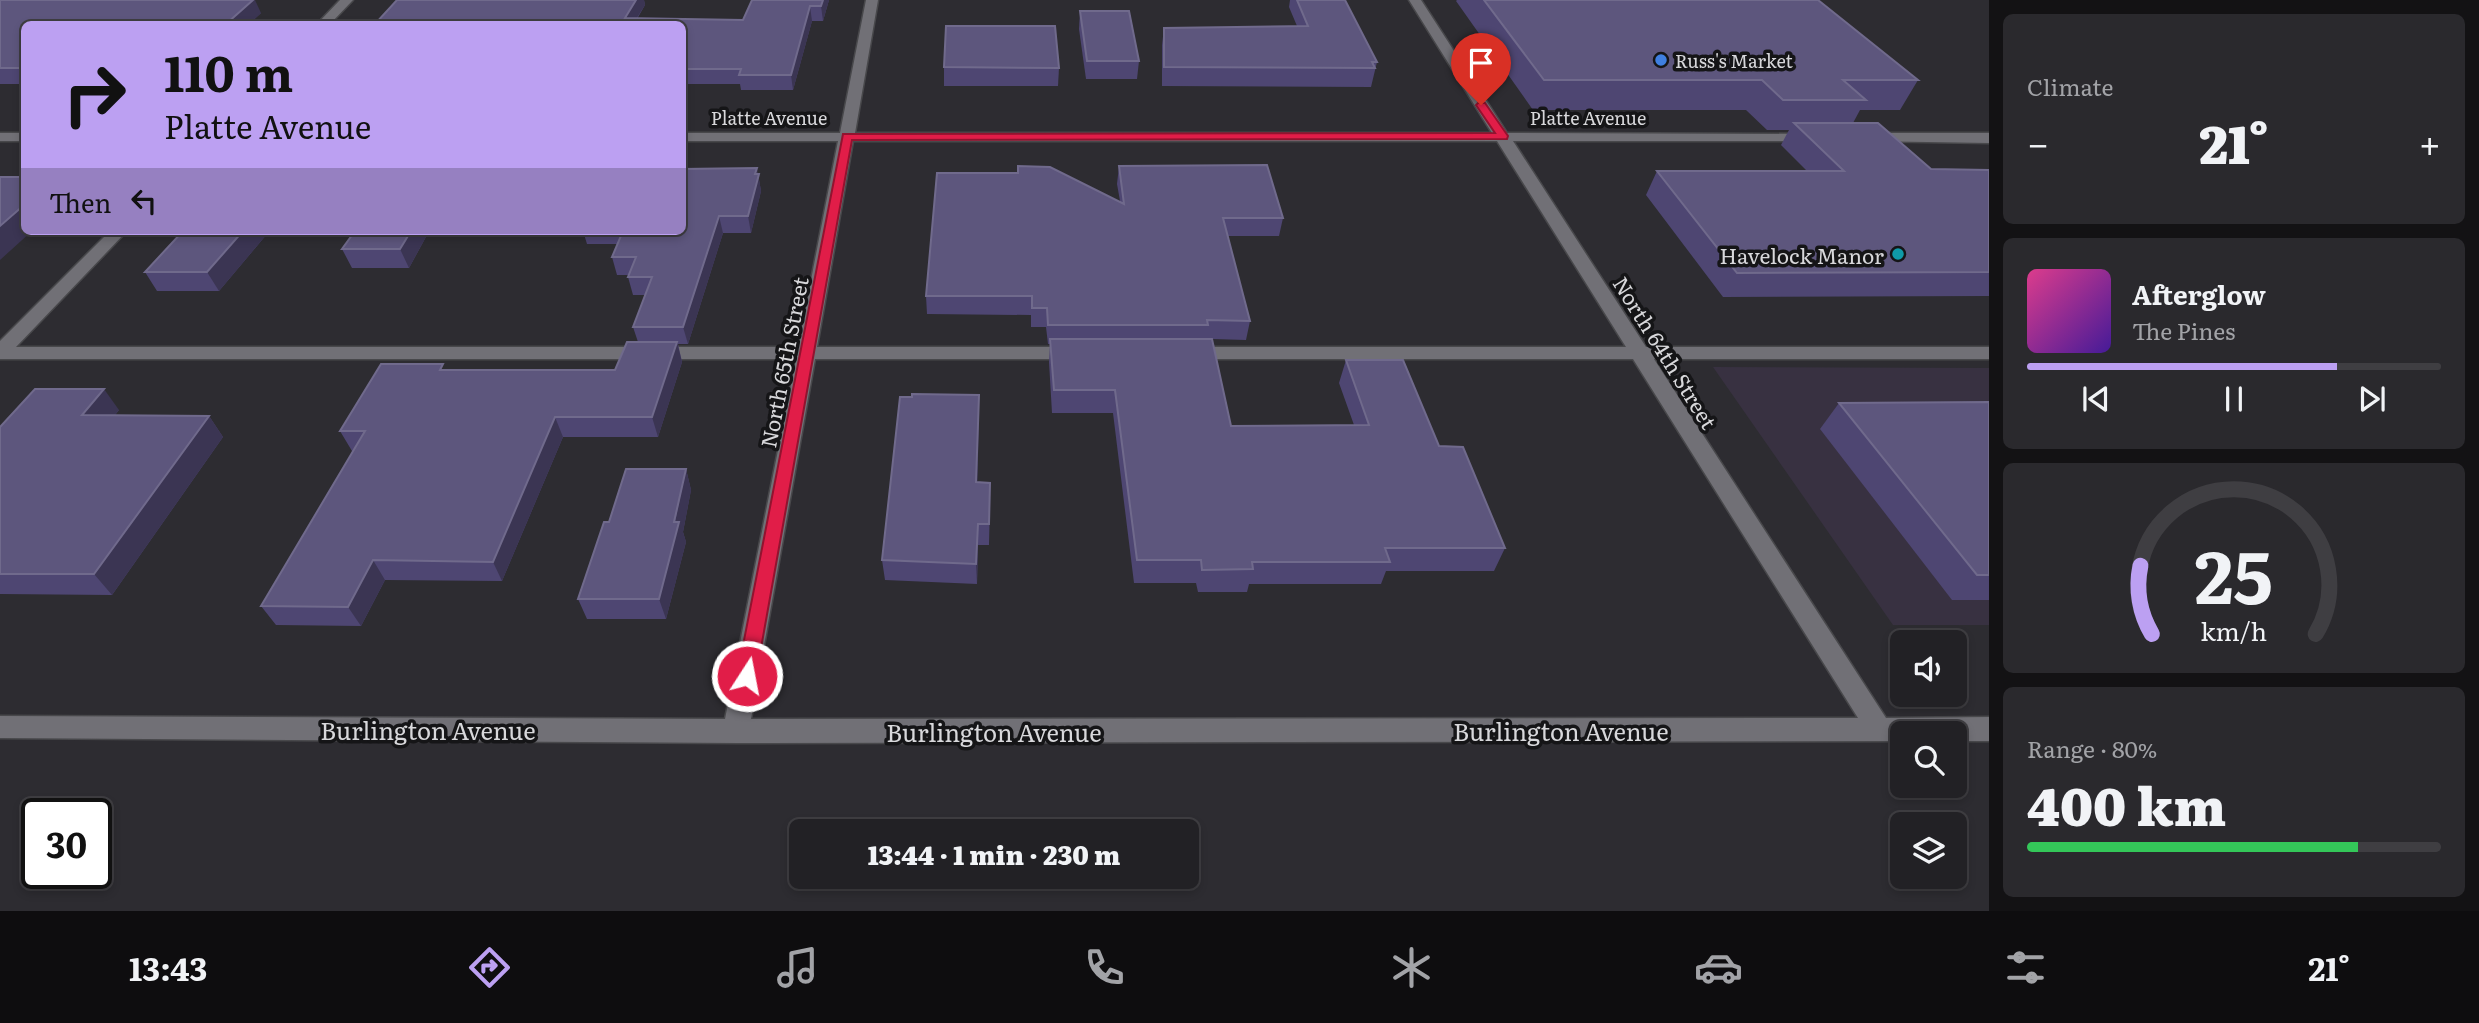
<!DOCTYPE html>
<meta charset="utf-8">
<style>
:root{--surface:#222125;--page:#2a292d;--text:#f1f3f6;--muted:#a2a3a7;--line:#3f3e42;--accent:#bca0f2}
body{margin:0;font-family:Literata,serif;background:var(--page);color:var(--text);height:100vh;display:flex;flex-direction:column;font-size:26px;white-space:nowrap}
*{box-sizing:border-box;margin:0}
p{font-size:23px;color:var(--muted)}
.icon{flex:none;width:38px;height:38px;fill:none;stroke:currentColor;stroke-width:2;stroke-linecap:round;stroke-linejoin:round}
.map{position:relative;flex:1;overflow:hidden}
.details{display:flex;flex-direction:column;gap:14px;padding:14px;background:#131214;width:490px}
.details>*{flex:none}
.guide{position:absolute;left:21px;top:21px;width:665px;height:214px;border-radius:10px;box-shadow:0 4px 10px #0003,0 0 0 2px var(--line);background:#bca0f2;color:#111;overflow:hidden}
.fabs{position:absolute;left:1890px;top:630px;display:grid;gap:14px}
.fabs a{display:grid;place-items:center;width:77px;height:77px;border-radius:10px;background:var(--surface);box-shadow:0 4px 10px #0003,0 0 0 2px var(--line);font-size:35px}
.speed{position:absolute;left:21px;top:798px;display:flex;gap:14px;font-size:35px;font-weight:700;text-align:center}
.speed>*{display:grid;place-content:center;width:91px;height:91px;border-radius:50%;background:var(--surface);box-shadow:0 4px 10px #0003,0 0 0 2px var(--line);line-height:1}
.speed .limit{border:4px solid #111;border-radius:10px;background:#fff;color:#111}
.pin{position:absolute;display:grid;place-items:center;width:60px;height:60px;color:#fff;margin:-72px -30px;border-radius:50% 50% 50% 0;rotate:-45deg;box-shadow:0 0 7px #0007}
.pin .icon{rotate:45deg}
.me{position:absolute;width:77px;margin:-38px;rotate:11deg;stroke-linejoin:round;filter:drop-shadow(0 0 5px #0008)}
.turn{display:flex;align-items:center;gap:24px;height:147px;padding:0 28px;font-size:32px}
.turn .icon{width:91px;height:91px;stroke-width:2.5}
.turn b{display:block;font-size:49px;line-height:60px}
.then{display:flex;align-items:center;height:66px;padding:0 28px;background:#0003;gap:14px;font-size:26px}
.big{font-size:52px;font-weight:800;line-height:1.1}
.details .card{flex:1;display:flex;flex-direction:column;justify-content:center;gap:10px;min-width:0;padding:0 24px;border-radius:10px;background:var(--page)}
.details .dial{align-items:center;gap:0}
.dial svg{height:182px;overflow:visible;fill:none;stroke:var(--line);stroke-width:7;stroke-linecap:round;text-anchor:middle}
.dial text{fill:var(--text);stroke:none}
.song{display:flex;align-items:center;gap:21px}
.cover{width:84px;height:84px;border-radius:10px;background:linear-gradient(135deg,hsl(330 70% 55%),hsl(260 70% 35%))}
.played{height:7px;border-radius:4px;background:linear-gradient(90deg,var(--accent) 75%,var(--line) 75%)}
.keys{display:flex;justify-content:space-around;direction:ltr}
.heat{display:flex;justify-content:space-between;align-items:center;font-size:38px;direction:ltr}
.charge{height:10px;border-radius:5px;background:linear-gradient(90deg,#34c759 80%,var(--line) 0)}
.trip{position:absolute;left:789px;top:819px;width:410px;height:70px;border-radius:10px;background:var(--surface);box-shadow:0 4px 10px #0003,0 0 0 2px var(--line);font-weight:800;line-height:70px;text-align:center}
.tabs{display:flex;height:112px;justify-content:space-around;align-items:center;background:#0e0d0f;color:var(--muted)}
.tabs .icon{width:49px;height:49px}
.tabs .current{color:var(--accent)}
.tabs b{font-size:32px;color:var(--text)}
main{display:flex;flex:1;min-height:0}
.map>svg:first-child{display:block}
.industrial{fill:#383141}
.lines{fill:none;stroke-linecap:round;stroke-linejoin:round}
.minor-casing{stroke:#48484b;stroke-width:3}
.minor{fill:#717076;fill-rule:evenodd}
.wall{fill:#4e4672}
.shaded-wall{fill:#3b3553}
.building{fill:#5d567d;stroke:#706a8c;stroke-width:2}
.route{fill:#e11d48;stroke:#92132f;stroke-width:2}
.shop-dot{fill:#3f7fe0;stroke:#151517;stroke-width:2.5}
.culture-dot{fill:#0f9aa8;stroke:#151517;stroke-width:2.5}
.labels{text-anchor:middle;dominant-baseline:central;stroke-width:7;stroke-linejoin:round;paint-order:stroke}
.far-poi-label{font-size:18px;fill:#d8d8db;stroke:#151517;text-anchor:start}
.far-street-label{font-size:18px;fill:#d8d8db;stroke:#151517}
.poi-label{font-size:21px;fill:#d8d8db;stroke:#151517;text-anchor:end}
.street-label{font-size:21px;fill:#d8d8db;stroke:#151517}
.near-street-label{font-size:24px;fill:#d8d8db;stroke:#151517}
</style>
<main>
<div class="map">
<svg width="1989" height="911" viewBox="0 0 1989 911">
<rect width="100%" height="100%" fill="#2d2c31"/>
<!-- industrial -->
<polygon class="industrial" points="1713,367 1989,368 1989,625 1893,625"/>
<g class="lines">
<!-- minor casing -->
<g class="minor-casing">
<g id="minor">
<polygon points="340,0 353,0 330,24 317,24"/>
<path d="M 866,0 L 878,0 L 855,133 L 1492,133 L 1409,0 L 1421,0 L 1507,133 L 1817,134 L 1819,137 L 1812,141 L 1513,141 L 1646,347 L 1989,347 L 1989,359 L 1654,359 L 1886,718 L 1989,717 L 1989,741 L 1955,741 L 1955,733 L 1902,733 L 1902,741 L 736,743 L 0,738 L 0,716 L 725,719 L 796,359 L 0,359 L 0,341 L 110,231 L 127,231 L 16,347 L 798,347 L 838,141 L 682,141 L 682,133 L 840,133 ZM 853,141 L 1497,141 L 1626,347 L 1189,347 L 1182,349 L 1179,353 L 1182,357 L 1189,359 L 1633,359 L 1858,718 L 751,719 L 815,359 L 1076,359 L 1083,357 L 1086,353 L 1083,349 L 1076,347 L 817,347 Z"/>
<rect x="0" y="133" width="24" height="8"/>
<polygon points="1869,133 1989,133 1989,143 1864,141 1861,138"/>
</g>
</g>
<!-- minor -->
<use href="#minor" class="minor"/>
</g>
<!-- wall -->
<g class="wall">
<polygon points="0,0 261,13 249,24 24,24 24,84 0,84"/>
<polygon points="397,0 644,0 645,5 637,19 743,20 752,0 829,0 823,21 812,21 793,90 741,90 740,84 682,84 682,24"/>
<polygon points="1290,0 1345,0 1377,62 1371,87 1162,86 1162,45 1164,28 1297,26 1289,7"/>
<polygon points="1457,0 1818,0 1918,80 1900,110 1860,110 1853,123 1931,169 1989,170 1989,296 1723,297 1646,195 1657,171 1807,171 1781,145 1789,130 1767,130 1746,110 1533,110 1456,1"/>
<polygon points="1080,11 1139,61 1137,79 1086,79 1079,29"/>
<polygon points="944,67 1059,68 1058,86 944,86"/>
<polygon points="1119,166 1283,218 1279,236 1228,236 1250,321 1246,340 1212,339 1231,426 1354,425 1339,383 1346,360 1439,446 1505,548 1494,571 1386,571 1381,584 1249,584 1247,592 1198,592 1196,583 1134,583 1113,413 1052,413 1049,362 1050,344 1048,344 1046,327 1031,327 1031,315 927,314 926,296 1120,201 1117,184"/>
<polygon points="758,174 761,191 751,233 723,233 688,344 678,344 682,362 658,437 563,437 502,581 385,580 361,626 276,625 261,606 353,451 352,451 340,431 446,370 615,370 638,342 633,327 645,295 633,295 628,277 629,275 617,275 612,257 618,244 587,244 583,231 682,231"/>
<polygon points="183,231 462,231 460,235 427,235 409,268 352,268 342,249 353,234 267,234 219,291 157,291 145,272"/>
<polygon points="979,395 977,482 990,483 990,503 989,545 978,545 977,584 885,580 882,560"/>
<polygon points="1989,402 1989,600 1952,600 1820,429 1839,403"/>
<polygon points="119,410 115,415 209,416 223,437 112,595 0,594 0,427"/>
<polygon points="686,469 691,490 683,532 686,542 666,619 587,619 578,599 609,522"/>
</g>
<!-- shaded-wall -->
<g class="shaded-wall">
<polygon points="253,0 255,0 261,13 249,24 226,24"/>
<polygon points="636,0 644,0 645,5 633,24 625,18"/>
<polygon points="823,0 829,0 823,21 821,6"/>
<polygon points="810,6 812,21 793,90 791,75"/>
<polygon points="757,168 761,191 751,233 748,216"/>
<polygon points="24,205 24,231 32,231 0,260 0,226"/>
<polygon points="719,216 723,233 688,344 683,327"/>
<polygon points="243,231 265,231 267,234 219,291 207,272"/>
<polygon points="411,231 425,231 427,235 409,268 400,249"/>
<polygon points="677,342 682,362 658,437 652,417"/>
<polygon points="104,389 119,410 98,436 82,415"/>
<polygon points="979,395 979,415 977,503 976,482"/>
<polygon points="209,416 223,437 112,595 94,574"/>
<polygon points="555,417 563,437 502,581 493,562"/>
<polygon points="686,469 691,490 683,532 686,542 666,619 659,599"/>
<polygon points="978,524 978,545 977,584 976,564"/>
<polygon points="373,560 385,580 361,626 348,607"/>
</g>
<!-- building -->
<g class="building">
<polygon points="0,0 253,0 226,24 24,24 24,68 0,68"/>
<polygon points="397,0 636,0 625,18 743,20 752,0 823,0 821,6 810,6 791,75 739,75 741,69 682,69 682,24 375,24"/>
<polygon points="1297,0 1345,0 1377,62 1372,62 1375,68 1164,67 1164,28 1308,26"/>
<polygon points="1484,0 1818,0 1918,80 1843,80 1866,100 1783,100 1762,80 1544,80"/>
<polygon points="1080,11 1129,11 1139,61 1087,61"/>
<polygon points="946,26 1055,26 1059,68 944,67"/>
<polygon points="1794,123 1878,123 1931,169 1989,170 1989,272 1737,273 1657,171 1844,171"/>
<polygon points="1267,165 1283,218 1223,218 1250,321 1207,320 1208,325 1048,325 1047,308 1032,308 1032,296 926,296 937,173 1018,173 1018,166 1050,167 1124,204 1119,166"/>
<polygon points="757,168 755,174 759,174 748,216 719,216 683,327 633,327 652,277 628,277 636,257 612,257 623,231 682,231 682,169"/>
<polygon points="0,177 24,177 24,205 0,226"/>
<polygon points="183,231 243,231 207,272 145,272"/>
<polygon points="355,231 411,231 400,249 342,249"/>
<polygon points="1050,339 1212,339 1231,426 1369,425 1346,360 1403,360 1439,446 1463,447 1505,548 1385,548 1390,562 1252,562 1253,569 1202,570 1201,560 1137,560 1115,390 1054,390"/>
<polygon points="627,342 677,342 652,417 555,417 493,562 373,560 348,607 261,606 365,431 340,431 381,364 443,364 440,370 615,370"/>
<polygon points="35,389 104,389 82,415 209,416 94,574 0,574 0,427"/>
<polygon points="912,394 979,395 976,482 990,483 989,524 978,524 976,564 882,560 900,397 912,397"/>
<polygon points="1989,402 1989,575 1977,575 1839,403"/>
<polygon points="626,469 686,469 674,522 679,522 659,599 578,599 604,522 609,522"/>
</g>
<!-- route -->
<polygon class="route" points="1478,103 1485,103 1508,136 1507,139 852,140 756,676 754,682 747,684 740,682 737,676 843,134 1495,133 1476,105"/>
<!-- markers -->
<circle class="shop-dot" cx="1661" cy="60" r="7"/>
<circle class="culture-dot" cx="1898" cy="254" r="7"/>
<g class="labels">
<!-- far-poi labels -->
<g class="far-poi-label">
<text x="1675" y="60">Russ's Market</text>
</g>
<!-- far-street labels -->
<g class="far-street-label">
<text x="769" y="117">Platte Avenue</text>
<text x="1588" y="117">Platte Avenue</text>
</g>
<!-- poi labels -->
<g class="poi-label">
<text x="1884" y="254">Havelock Manor</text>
</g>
<!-- street labels -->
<g class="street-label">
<text transform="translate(1666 352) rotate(58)">North 64th Street</text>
<text transform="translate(783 362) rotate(-79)">North 65th Street</text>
</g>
<!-- near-street labels -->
<g class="near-street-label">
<text x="428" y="729">Burlington Avenue</text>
<text x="1561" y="730">Burlington Avenue</text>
<text x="994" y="731">Burlington Avenue</text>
</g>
</g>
</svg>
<div class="fabs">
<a><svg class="icon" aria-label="sound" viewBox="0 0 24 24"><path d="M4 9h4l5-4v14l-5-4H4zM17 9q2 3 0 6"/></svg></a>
<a><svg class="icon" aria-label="search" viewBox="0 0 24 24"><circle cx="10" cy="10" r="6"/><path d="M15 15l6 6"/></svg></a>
<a><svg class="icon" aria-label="layers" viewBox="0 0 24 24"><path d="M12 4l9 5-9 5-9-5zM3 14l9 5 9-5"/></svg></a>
</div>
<div class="speed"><div class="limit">30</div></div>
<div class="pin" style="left:1481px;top:105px;background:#d93025"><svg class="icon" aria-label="arrive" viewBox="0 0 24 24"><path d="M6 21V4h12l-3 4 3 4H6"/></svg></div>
<svg class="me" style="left:747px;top:676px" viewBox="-20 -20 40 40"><circle r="17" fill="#e11d48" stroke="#fff" stroke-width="3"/><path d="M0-11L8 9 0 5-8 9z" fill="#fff"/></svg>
<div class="trip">13:44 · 1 min · 230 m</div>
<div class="guide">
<div class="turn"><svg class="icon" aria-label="right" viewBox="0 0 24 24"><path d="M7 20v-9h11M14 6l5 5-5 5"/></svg><div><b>110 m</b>Platte Avenue</div></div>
<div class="then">Then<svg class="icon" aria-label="left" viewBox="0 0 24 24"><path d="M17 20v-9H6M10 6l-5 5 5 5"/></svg></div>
</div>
</div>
<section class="details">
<div class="card"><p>Climate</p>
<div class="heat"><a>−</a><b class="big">21°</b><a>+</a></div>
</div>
<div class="card">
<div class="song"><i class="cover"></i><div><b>Afterglow</b><p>The Pines</p></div></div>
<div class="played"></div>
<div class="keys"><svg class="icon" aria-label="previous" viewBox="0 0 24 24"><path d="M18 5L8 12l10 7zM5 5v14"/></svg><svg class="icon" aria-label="pause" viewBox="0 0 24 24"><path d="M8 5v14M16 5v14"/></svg><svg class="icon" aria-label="next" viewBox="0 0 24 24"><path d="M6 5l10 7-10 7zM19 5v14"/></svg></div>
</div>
<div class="card dial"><svg viewBox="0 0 100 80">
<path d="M14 69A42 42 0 1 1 86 69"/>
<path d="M14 69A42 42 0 0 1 9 39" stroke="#bca0f2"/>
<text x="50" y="56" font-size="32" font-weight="700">25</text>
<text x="50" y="72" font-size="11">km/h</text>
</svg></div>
<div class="card"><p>Range · 80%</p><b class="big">400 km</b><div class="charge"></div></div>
</section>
</main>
<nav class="tabs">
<b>13:43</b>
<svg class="icon current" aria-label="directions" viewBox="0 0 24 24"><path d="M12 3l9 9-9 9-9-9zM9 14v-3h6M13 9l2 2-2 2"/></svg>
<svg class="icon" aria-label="music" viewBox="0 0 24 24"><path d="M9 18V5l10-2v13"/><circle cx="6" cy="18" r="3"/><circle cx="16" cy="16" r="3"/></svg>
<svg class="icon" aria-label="phone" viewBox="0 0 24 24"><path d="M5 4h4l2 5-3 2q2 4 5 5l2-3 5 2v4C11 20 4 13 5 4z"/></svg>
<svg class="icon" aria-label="climate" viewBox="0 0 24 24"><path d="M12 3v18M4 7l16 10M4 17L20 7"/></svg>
<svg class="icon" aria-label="car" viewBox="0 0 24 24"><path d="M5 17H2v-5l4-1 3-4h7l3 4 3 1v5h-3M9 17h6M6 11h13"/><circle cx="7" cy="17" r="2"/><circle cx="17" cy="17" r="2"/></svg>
<svg class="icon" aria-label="filters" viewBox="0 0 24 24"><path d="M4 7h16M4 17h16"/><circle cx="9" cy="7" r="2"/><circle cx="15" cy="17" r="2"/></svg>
<b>21°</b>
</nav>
